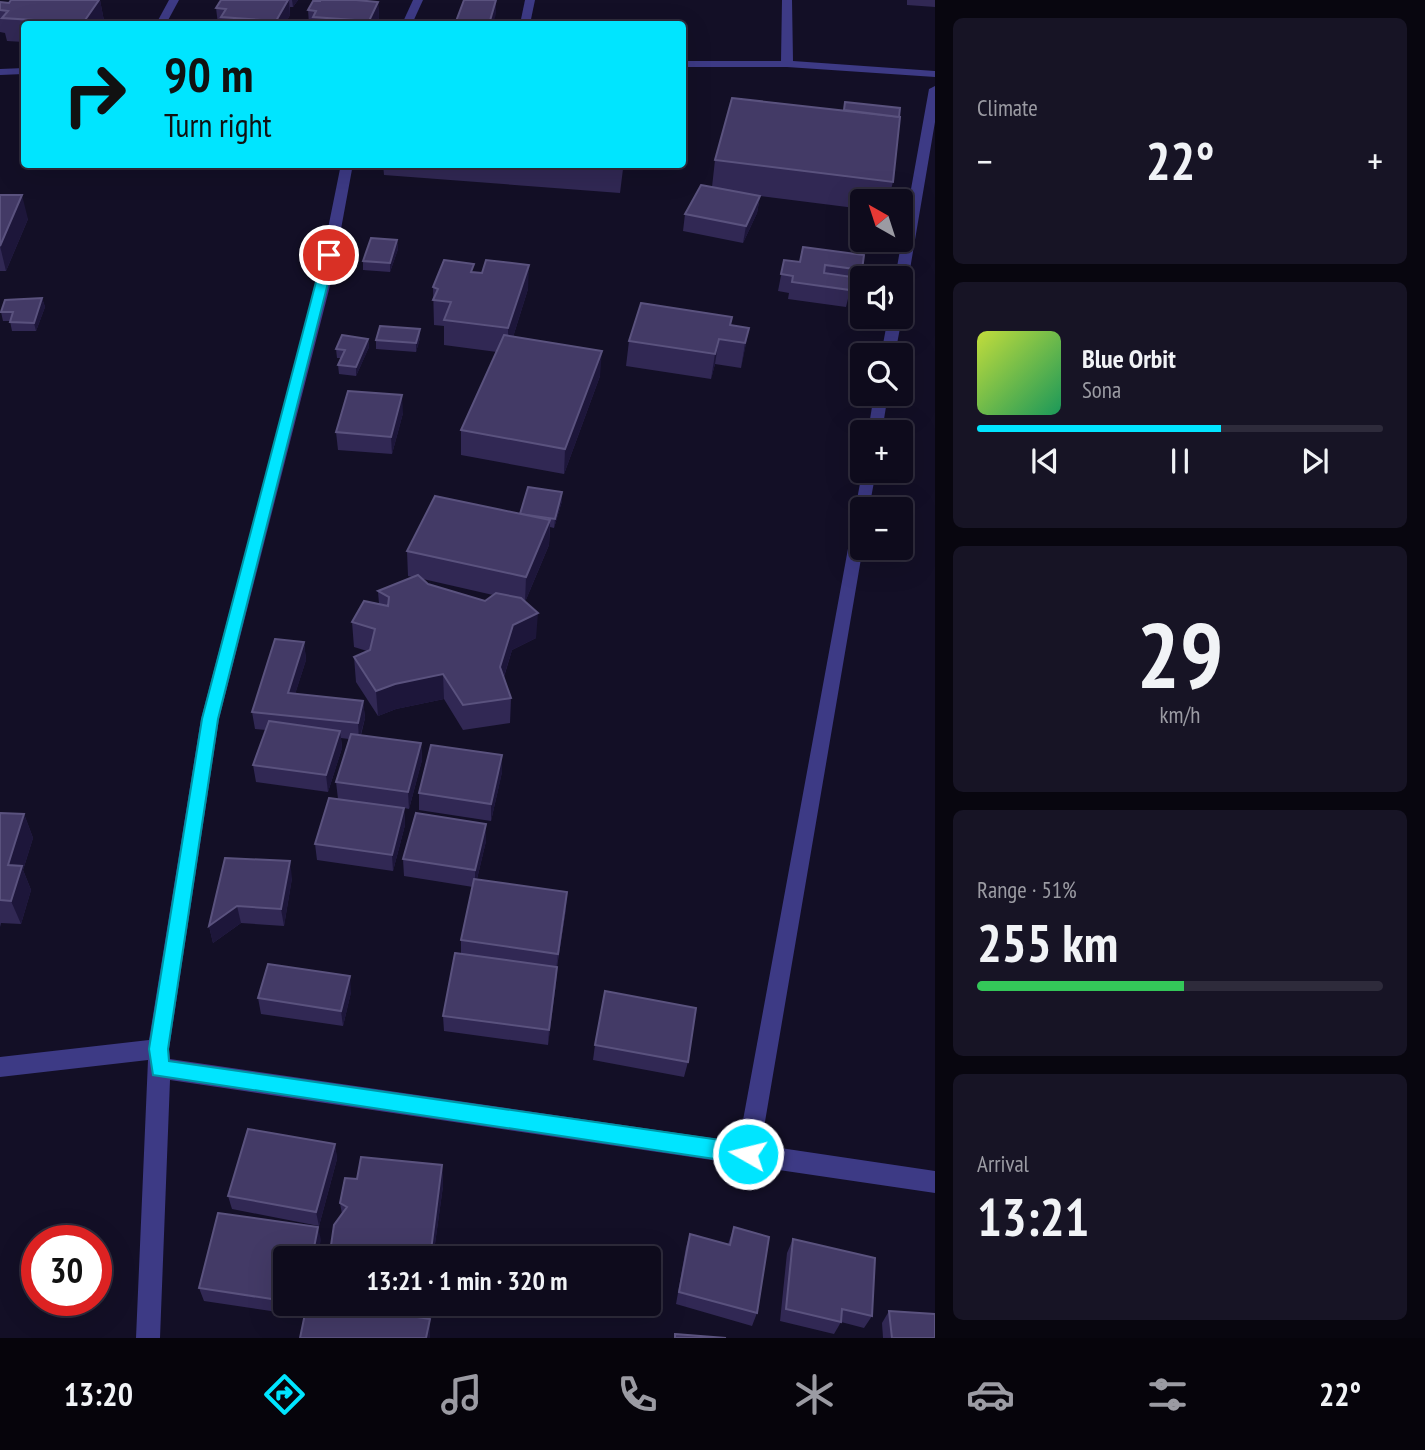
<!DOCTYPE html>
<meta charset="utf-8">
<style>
:root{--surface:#0e0b1c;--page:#171425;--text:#f1f3f6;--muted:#9b9ba3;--line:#2e2b3b;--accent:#00e5ff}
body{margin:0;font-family:"PT Sans Narrow",sans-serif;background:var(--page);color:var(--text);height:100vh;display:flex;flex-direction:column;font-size:26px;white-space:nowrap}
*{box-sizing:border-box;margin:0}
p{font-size:23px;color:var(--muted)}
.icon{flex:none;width:38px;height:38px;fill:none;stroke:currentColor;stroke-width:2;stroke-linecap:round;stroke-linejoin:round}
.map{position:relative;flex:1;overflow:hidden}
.details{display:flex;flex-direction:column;gap:18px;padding:18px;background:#08060f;width:490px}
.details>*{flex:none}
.top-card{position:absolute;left:21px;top:21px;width:665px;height:147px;border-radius:7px;box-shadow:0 7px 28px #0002,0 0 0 2px var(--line);background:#00e5ff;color:#111;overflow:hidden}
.needle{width:46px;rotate:321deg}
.controls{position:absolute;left:850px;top:189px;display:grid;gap:14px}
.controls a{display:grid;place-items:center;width:63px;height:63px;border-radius:7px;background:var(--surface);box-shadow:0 7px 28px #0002,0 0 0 2px var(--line);font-size:35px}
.speed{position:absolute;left:21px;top:1225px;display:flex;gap:14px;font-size:35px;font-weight:700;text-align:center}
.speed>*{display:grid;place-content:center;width:91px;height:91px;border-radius:50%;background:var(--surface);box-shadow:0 7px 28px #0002,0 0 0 2px var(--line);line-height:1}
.speed .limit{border:10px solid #d22;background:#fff;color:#111}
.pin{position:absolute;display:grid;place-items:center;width:60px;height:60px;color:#fff;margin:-30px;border:4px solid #fff;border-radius:50%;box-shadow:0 2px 7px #0007}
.me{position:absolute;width:77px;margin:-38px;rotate:278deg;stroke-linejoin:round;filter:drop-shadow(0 0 5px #0008)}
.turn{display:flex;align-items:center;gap:24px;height:147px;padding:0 28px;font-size:32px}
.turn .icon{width:91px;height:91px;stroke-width:2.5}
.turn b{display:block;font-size:49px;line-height:60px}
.big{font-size:52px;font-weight:700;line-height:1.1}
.details .card{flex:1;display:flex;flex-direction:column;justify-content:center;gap:10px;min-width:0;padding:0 24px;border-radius:10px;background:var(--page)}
.details .dial{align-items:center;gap:0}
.dial b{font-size:91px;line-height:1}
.song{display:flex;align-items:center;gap:21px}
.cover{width:84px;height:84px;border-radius:10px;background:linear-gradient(135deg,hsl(70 70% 55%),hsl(150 70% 35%))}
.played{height:7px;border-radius:4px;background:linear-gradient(90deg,var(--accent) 60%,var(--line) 60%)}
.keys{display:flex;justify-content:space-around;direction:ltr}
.heat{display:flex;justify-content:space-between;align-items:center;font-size:38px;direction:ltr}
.charge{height:10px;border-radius:5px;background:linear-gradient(90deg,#34c759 51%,var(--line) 0)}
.trip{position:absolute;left:273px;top:1246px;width:388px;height:70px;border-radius:7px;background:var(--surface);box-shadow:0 7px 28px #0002,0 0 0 2px var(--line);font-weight:700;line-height:70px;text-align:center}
.tabs{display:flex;height:112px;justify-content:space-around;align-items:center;background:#06040b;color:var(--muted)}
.tabs .icon{width:49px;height:49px}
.tabs .selected{color:var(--accent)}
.tabs b{font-size:32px;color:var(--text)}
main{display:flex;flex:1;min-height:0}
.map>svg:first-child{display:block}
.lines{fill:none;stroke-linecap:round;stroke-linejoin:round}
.minor{fill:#3d3a85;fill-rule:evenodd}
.wall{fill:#312854;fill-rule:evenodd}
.shaded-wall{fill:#1d163a}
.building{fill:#433a66;stroke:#5a527e;stroke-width:2}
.route{fill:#00e5ff;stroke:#0095a6;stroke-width:2}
</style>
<main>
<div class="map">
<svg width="935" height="1338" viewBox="0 0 935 1338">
<rect width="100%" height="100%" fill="#130f26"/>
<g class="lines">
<!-- minor -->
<g class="minor">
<polygon points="169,0 179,0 166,24 156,24"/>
<polygon points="413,0 423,0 412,24 402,24"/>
<polygon points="525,0 535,0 530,24 520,24"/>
<polygon points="782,0 792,0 793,61 935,71 935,77 787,67 682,67 682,61 781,61"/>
<polygon points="24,68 24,74 0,75 0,69"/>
<polygon points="935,86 935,122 908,281 901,285 901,278 895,278 929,89"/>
<polygon points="341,164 353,164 332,278 219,719 169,1049 170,1059 739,1142 863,467 863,471 876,471 869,509 863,509 863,547 761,1145 935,1171 935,1193 170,1080 160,1338 136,1338 148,1060 0,1077 0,1057 149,1040 201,719 318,278"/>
<polygon points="901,316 902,317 895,355 881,355 888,317"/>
<polygon points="874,394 888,394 882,432 868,432"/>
</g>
</g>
<!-- wall -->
<g class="wall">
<polygon points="11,0 100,0 104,21 102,24 24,24 24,42 7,41 5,33 0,32 0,2 9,3"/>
<polygon points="221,0 298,0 293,7 290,7 290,15 285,24 218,24 216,8"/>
<polygon points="907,0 935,0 935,7 907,5"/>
<polygon points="378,2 379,18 376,24 309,24 308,10"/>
<polygon points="845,102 893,182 888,201 863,201 863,209 760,196 757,213 743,243 683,231 685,214 712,187 715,160 844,110"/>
<polygon points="383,164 622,164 623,169 620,193 384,175"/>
<polygon points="0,195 28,219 6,271 0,271"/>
<polygon points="397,240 398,249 390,272 363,270 363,261"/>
<polygon points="784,260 862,270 858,287 851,286 846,307 788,299 789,293 778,291"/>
<polygon points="474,272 528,289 513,337 600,376 564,474 461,455 461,430 497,352 444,345 444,326 434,325 433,287"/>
<polygon points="42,298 45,307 36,331 12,331 10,321 3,321 1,312"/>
<polygon points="731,325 749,328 741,368 715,364 711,379 626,366 629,341"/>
<polygon points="420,338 416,352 376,349 376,340"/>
<polygon points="368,339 369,347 356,376 339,374 338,365 341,358 337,358 336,349"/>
<polygon points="403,413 392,454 338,450 336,432"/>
<path d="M 562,501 L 554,528 L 550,527 L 549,545 L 525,602 L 536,638 L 512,650 L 504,677 L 511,698 L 510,723 L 463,730 L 444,699 L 396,709 L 378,716 L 356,682 L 354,657 L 367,651 L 354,647 L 352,622 L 379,604 L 378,591 L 412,577 L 408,576 L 407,551 ZM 423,579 L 493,595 L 485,601 L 428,584 Z"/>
<polygon points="304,642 306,660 295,694 363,701 365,718 361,735 421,743 422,760 409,809 404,808 405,825 393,871 317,860 315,844 338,799 336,782 349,739 341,738 342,748 328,792 256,782 253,765 266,730 255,729 252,712"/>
<polygon points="502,772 491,821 419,810 419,793"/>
<polygon points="0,813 24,814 33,838 23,870 31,890 21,924 1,923 0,927"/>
<polygon points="486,824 486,841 477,879 566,909 557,967 556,983 548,1045 444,1031 443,1016 461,954 461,940 473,887 404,876 403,859"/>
<polygon points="225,858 292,878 284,926 241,923 213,943 209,926"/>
<polygon points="351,992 343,1026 261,1014 258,998"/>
<polygon points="595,1045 688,1062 684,1077 593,1060"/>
<polygon points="335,1144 337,1159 319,1226 232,1209 228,1196"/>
<polygon points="442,1165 443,1186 433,1258 331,1258 330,1252 342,1214 340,1203 357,1179"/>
<polygon points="734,1227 757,1313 752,1326 676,1304 686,1247 690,1234 728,1244"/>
<polygon points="793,1239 872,1316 864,1328 841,1322 834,1334 780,1321 787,1253"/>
<polygon points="321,1240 285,1258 285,1304 333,1304 305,1316 204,1301 199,1288"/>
<polygon points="889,1311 935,1338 883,1338 882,1323"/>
</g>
<!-- shaded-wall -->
<g class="shaded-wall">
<polygon points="99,0 100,0 104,21 102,24 83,24"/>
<polygon points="289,0 290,15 285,24 276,24 276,21"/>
<polygon points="292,0 298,0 293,7"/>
<polygon points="496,0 496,14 493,24 489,24"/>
<polygon points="378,2 379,18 376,24 369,24 369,21"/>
<polygon points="22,195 28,219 6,271 0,246"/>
<polygon points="760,196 757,213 743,243 746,226"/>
<polygon points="397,240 398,249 390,272 390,263"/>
<polygon points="529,265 528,289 508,353 508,328"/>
<polygon points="42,298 45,307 36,331 34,323"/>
<polygon points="749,328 741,368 745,343"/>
<polygon points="420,329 420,338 416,352 416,343"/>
<polygon points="368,339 369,347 356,376 356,367"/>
<polygon points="719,339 715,364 711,379 715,354"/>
<polygon points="602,351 600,376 564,474 565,449"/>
<polygon points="402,395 403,413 392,454 391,437"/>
<polygon points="562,492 562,501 554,528 555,519"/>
<polygon points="550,520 549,545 525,602 526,577"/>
<polygon points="538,613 536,638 512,650 499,692 500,667 513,625"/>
<polygon points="304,642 306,660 290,710 288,693"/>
<polygon points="443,674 444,699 396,709 378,716 376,691 395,684"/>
<polygon points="363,701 365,718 359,740 358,723"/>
<polygon points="340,731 342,748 328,792 326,775"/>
<polygon points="421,743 422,760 409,809 408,792"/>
<polygon points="502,755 502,772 491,821 491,804"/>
<polygon points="404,808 405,825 393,871 392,855"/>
<polygon points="24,814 33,838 23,870 31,890 21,924 11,901 8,865"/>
<polygon points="486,824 486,841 475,887 475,870"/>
<polygon points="290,861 292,878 284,926 281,909"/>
<polygon points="567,892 566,909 556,970 558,954"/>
<polygon points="237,906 241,923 213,943 209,926"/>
<polygon points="557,967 556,983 548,1045 549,1030"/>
<polygon points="350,976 351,992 343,1026 341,1011"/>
<polygon points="335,1144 337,1159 319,1226 316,1212"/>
<polygon points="442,1165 443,1186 433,1258 430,1258"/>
<polygon points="318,1227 321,1240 317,1258 312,1258"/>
<polygon points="302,1304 308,1304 305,1316"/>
<polygon points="430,1319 430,1338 426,1338"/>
</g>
<!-- building -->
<g class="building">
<polygon points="11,0 99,0 83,23 2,18 8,11 0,10 0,2 9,3"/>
<polygon points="221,0 288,0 276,21 221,17 226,9 216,8"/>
<polygon points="320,0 356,0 378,2 369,21 313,17 316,11 308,10 313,1 320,1"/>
<polygon points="464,0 496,0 489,24 455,24"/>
<polygon points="732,98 900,117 893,182 715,160"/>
<polygon points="845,102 900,108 899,117 844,110"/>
<polygon points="568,164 622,164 623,169"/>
<polygon points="701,185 760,196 746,226 685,214"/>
<polygon points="0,195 22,195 0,246"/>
<polygon points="371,238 397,240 390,263 363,261"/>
<polygon points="803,247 864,255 862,270 825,265 824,273 852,277 850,290 792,282 793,276 781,274 784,260 800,262"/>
<polygon points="444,260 474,264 471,272 482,273 486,260 529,265 508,328 444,320 451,302 433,300 438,289 433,287"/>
<polygon points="42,298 34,323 10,322 13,312 1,312 5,300"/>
<polygon points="641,303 732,317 730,325 749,328 745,343 719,339 715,354 629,341"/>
<polygon points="380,326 420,329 416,343 376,340"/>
<polygon points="342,335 368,339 356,367 338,365 345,350 336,349"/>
<polygon points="504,335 602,351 565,449 461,430"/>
<polygon points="348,391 402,395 391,437 336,432"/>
<polygon points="528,487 562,492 555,519 520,514"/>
<polygon points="435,496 550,520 526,577 407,551"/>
<polygon points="418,575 428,584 485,601 496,593 521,598 538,613 513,625 500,667 511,698 463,705 443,674 395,684 376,691 354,657 370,650 375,629 352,622 364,601 388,606 389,597 378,591"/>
<polygon points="275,639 304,642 288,693 363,701 358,723 252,712"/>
<polygon points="269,721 340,731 326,775 253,765"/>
<polygon points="351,734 421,743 408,792 336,782"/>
<polygon points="431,745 502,755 491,804 419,793"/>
<polygon points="329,798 404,808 392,855 315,844"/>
<polygon points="0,813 24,814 8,865 22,866 11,901 0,900"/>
<polygon points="416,813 486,824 475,870 403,859"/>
<polygon points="225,858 290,861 281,909 237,906 209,926"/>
<polygon points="474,879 567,892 558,954 461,940"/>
<polygon points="455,953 557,967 549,1030 443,1016"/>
<polygon points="268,964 350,976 341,1011 258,998"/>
<polygon points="605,991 696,1008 688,1062 595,1045"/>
<polygon points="248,1129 335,1144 316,1212 228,1196"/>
<polygon points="361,1157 442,1165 430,1258 338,1258 330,1252 334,1225 347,1207 340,1203 345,1178 357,1179"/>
<polygon points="218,1213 318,1227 312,1258 285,1258 285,1301 199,1288"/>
<polygon points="734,1227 769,1237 757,1313 679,1292 690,1234 730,1245"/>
<polygon points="793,1239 875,1258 872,1316 842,1309 841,1322 786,1309"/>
<polygon points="307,1304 333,1304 430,1319 426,1338 300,1338"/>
<polygon points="889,1311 935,1314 935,1338 892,1338"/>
<polygon points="675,1334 726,1338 675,1338"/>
</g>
<!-- route -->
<polygon class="route" points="329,252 335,255 218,719 168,1049 169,1061 748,1144 755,1147 758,1154 755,1161 748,1164 153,1075 149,1049 202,719 323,255"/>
</svg>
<div class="controls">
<a><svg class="needle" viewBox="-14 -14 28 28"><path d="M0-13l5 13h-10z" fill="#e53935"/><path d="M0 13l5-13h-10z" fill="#9b9ba3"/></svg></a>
<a><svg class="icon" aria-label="sound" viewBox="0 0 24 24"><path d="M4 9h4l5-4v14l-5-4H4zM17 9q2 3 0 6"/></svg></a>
<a><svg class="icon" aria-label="search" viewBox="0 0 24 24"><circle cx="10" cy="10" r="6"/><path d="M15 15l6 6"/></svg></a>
<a>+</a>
<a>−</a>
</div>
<div class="speed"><div class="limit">30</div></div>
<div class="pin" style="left:329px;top:255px;background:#d93025"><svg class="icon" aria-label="arrive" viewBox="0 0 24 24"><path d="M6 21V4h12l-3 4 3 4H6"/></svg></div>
<svg class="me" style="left:748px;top:1154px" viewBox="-20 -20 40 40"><circle r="17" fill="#00e5ff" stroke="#fff" stroke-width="3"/><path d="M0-11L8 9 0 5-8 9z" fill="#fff"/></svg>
<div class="trip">13:21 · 1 min · 320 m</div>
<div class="top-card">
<div class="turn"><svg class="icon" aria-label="right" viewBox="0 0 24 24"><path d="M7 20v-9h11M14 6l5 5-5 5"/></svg><div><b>90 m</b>Turn right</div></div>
</div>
</div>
<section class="details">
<div class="card"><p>Climate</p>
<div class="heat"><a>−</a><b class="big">22°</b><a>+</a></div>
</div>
<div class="card">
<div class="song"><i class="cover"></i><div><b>Blue Orbit</b><p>Sona</p></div></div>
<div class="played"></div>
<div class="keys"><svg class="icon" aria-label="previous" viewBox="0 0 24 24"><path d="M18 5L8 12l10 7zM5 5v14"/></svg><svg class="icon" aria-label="pause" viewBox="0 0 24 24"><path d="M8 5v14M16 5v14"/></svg><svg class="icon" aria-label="next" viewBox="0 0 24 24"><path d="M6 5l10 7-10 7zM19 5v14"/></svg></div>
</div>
<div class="card dial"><b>29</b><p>km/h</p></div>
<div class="card"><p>Range · 51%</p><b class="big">255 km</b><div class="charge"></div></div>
<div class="card"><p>Arrival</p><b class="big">13:21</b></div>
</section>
</main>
<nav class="tabs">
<b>13:20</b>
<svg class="icon selected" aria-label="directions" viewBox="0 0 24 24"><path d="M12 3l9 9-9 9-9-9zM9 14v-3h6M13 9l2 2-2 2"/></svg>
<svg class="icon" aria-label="music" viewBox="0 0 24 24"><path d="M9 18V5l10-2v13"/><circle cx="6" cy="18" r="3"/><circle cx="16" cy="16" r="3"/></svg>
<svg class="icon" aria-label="phone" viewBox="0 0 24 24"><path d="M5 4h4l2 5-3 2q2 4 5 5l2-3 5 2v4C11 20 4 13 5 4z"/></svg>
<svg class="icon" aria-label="climate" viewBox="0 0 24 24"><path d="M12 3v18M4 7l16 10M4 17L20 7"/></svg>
<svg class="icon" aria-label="car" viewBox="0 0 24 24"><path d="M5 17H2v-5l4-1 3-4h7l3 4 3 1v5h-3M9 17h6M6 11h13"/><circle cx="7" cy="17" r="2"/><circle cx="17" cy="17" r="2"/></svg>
<svg class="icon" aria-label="filters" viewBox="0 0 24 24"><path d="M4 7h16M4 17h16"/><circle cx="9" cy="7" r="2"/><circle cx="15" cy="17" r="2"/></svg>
<b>22°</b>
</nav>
